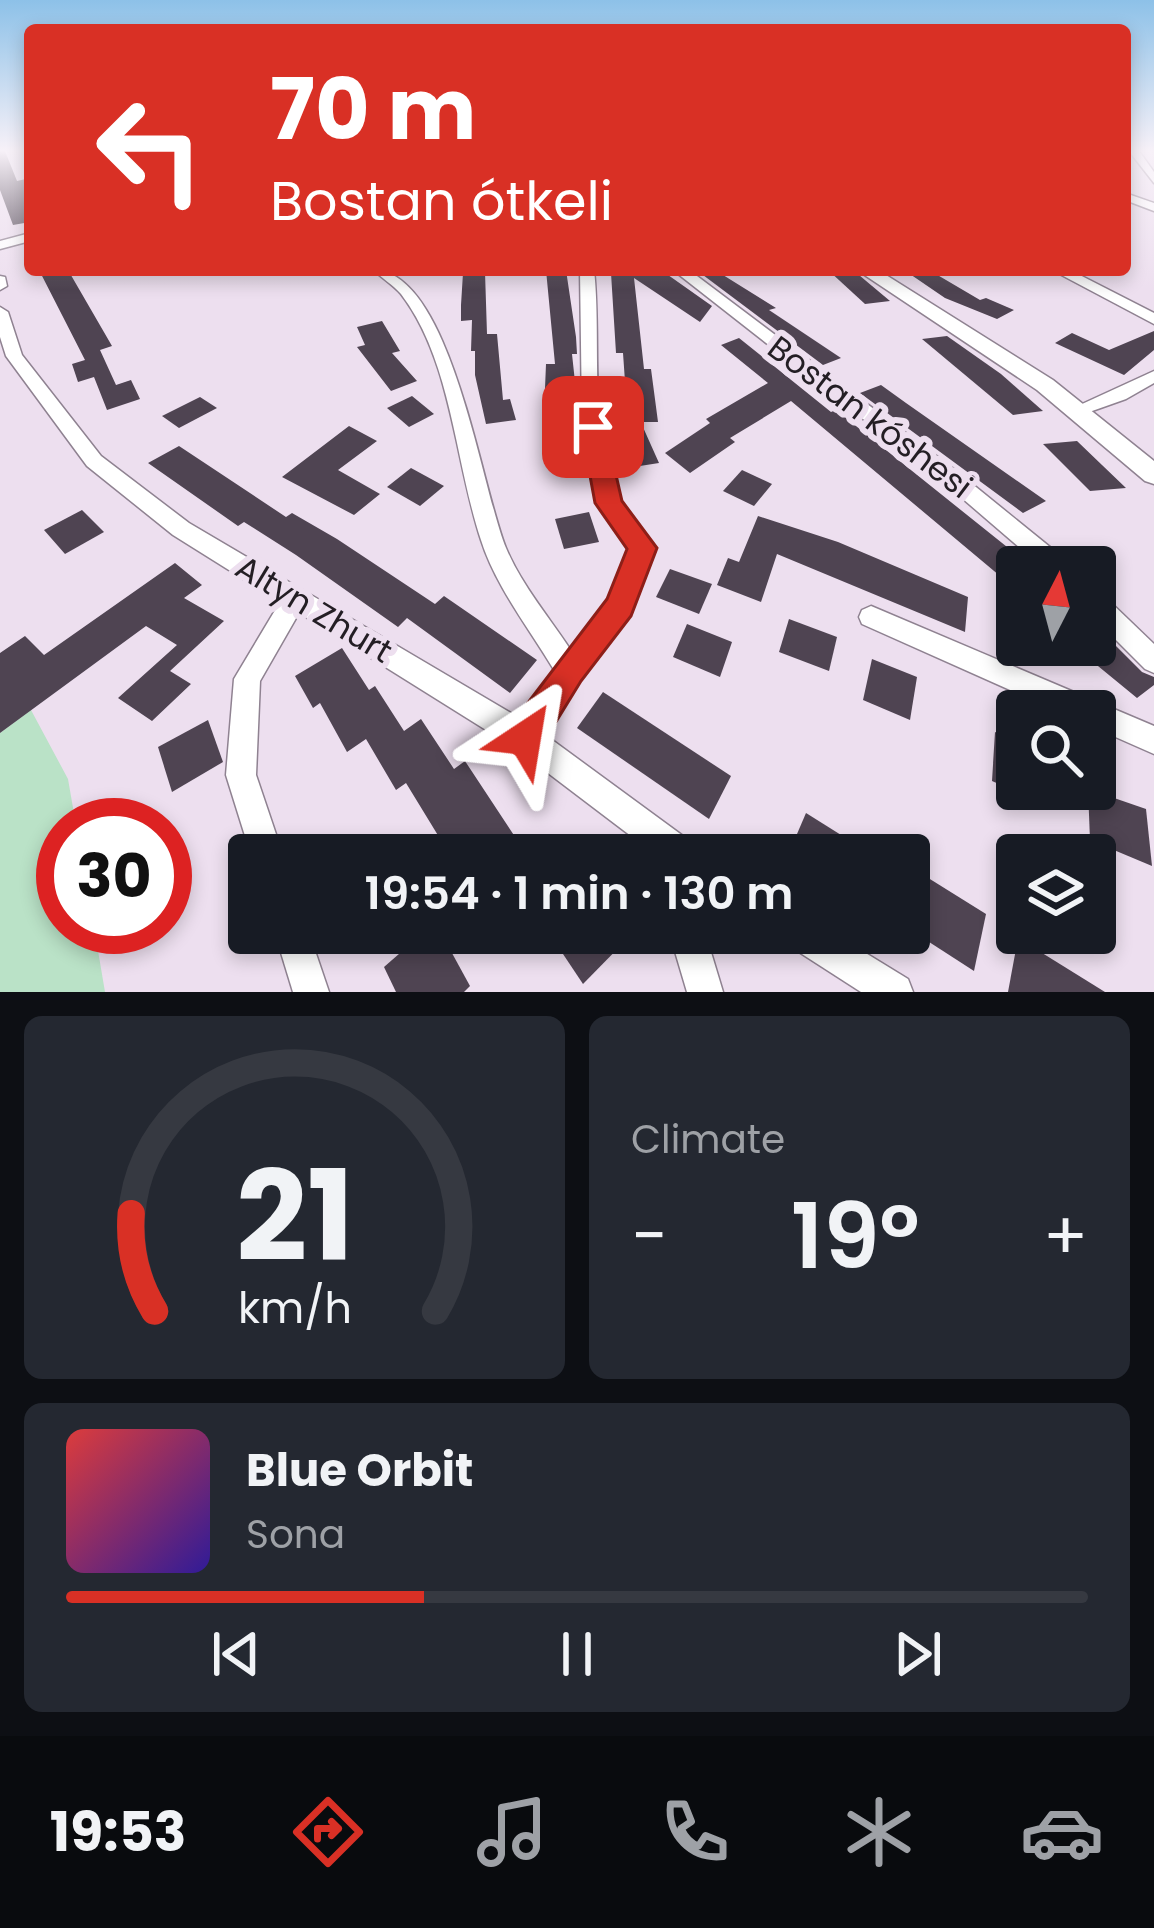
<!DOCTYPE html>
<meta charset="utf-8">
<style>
:root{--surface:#171b24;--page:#242831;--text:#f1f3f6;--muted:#9ea1a6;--line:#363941;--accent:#d93025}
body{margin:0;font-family:Poppins,sans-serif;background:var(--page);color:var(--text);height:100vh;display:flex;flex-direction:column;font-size:45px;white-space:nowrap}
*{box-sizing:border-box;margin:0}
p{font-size:39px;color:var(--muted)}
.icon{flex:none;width:66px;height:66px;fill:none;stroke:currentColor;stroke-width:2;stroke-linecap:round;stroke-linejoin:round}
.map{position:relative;height:992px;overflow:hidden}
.drawer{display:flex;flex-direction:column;gap:24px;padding:24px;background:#0d0f14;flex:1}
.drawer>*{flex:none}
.guide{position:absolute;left:24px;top:24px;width:1107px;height:252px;border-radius:12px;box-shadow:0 6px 18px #0003;background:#d93025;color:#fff;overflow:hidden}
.needle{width:78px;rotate:6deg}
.controls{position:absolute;left:996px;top:546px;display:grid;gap:24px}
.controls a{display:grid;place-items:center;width:120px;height:120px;border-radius:12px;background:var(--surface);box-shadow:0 6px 18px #0003;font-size:60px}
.speed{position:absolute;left:36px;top:798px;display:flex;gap:24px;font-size:60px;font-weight:700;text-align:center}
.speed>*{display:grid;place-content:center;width:156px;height:156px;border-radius:50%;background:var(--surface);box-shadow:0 6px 18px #0003;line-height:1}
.speed .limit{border:18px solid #d22;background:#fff;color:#111}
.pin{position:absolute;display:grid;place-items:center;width:102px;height:102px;color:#fff;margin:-51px;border-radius:24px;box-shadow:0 6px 18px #0006}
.me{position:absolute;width:132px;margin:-66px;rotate:33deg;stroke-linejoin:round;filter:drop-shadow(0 0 9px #0008)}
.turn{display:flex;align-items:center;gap:42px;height:252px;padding:0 48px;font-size:54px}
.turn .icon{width:156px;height:156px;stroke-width:2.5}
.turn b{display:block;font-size:84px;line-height:102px}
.big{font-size:90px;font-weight:600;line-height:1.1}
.drawer .tile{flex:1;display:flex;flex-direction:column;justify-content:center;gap:18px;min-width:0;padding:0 42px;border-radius:18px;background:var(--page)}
.drawer .dial{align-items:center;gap:0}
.dial svg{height:312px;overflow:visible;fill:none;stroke:var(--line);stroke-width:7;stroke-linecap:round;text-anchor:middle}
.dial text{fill:var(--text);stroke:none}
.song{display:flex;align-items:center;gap:36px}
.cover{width:144px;height:144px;border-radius:18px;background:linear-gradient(135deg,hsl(0 70% 55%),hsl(250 70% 35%))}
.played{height:12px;border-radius:6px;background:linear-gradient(90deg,var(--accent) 35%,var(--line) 35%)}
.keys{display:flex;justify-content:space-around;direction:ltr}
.heat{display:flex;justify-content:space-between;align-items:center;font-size:66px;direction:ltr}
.drawer .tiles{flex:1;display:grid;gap:24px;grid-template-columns:1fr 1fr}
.tile:last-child{grid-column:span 2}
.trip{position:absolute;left:228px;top:834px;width:702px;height:120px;border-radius:12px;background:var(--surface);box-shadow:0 6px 18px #0003;font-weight:600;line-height:120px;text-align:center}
.dock{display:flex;height:192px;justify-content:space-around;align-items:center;background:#090b0e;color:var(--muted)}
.dock .icon{width:84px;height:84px}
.dock .current{color:var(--accent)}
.dock b{font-size:54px;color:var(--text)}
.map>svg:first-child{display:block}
.green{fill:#bae2c7}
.building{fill:#4f4452}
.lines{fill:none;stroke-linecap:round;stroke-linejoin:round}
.minor-casing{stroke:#8f8291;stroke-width:3}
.major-casing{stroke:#8f8291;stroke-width:3}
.minor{fill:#fff;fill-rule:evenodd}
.major{fill:#fff;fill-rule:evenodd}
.route{fill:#d93025;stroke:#8d1f18;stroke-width:3}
.labels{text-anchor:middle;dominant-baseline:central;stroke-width:12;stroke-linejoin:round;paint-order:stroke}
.street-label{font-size:33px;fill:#231e24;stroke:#eddfef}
</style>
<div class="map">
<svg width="1154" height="992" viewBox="0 0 1154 992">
<rect width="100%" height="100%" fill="#eddfef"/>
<!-- green -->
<polygon class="green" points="31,710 68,779 76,825 63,825 63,927 94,927 105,992 0,992 0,733"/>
<!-- building -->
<g class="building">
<polygon points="0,151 5,151 17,181 30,178 30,222 13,225 0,190"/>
<polygon points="39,270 68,270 112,346 100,350 116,385 131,380 140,399 107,410 94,377 78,382 72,364 85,360"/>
<polygon points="546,270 566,270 576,337 577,354 572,354 575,382 571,382 574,412 544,413 546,364 555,364"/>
<polygon points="661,270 712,306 700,322 634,278 644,369 651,369 658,422 635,422 634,410 627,410 623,353 616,353 611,273"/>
<polygon points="715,270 776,308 769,310 841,358 823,365 699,272"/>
<polygon points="828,270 853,270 890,301 865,304"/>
<polygon points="904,270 929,270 980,300 986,298 1014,310 997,319 945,298"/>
<polygon points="485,272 487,334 497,334 503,400 510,399 516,420 486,424 475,375 475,351 471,351 472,320 461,321 461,305 463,273"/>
<polygon points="382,321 400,351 392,353 417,381 391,391 357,347 365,345 357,327"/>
<polygon points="1154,331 1154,350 1124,375 1055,343 1072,333 1109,350"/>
<polygon points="947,336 1001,374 1043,411 1013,415 922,339"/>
<polygon points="739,338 831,412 836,410 1032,567 1017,567 1017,575 1006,581 791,401 730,438 735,442 690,473 665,453 710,423 706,419 768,383 721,345"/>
<polygon points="881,385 906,403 1046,501 1023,513 860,393"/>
<polygon points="412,396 434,414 409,427 387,408"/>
<polygon points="200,397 217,408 179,428 162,416"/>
<polygon points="642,425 659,463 627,468 618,443 629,442 628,428"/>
<polygon points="349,426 377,441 338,470 380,494 354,515 282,477"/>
<polygon points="579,435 583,459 556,464 548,440"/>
<polygon points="1077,441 1102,465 1126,488 1090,491 1043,444"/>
<polygon points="179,446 286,517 292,513 337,539 435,604 444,596 537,660 510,693 407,618 398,627 296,555 244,522 238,526 148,463"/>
<polygon points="411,468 444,486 420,506 387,487"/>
<polygon points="742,470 772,484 754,506 723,491"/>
<polygon points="82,510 104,532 65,554 44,530"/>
<polygon points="589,512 599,542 564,549 555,519"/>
<polygon points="758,516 838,542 968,597 965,632 777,554 761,602 717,585 728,558 739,562"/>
<polygon points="175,563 202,585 184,598 224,621 170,671 191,684 152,721 118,698 177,645 146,626 0,733 0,653 25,636 44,655"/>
<polygon points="670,569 712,584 699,614 656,597"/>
<polygon points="789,619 837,637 829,671 779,652"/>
<polygon points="687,624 732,642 720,677 673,657"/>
<polygon points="1111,641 1142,672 1154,677 1154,685 1137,698 1087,657"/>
<polygon points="342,648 369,690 375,686 404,731 421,719 454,769 465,761 527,855 450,855 406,783 396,790 366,739 347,752 320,703 313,708 295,676"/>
<polygon points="872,659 917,677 910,720 863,700"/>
<polygon points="603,692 731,776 709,819 577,728"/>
<polygon points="208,720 223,762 172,792 158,747"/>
<polygon points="995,732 1017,741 1017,792 992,781"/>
<polygon points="1088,789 1146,809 1152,866 1090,840"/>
<polygon points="806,813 873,855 788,855"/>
<polygon points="909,866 986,914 974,971 909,929"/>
<polygon points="423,933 441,933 470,986 464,992 396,992 384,967"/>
<polygon points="549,933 633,933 583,984"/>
<polygon points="1018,938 1105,992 1008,992"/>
</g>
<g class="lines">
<!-- minor casing -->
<g class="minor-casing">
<g id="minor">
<polygon points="1129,151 1139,151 1154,172 1154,183"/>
<polygon points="1125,193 1154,203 1154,211 1125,200"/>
<polygon points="30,233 30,241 0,249 0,241"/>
<path d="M 373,270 C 451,270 481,488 506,548 C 521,584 548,616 570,649 L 609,601 L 631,549 L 604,514 L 590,476 L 582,418 L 580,270 L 594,270 C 602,341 587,439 620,503 C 628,520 645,532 654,548 L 628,614 L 578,679 L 544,734 L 694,844 L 699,855 L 656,855 L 515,748 L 299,613 L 260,681 L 256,775 L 283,855 L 251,855 L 226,775 L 234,679 L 280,602 L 173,535 L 87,466 L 6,356 L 0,337 L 0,307 L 8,312 L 22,355 L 101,456 L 189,523 L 521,719 L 554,670 C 529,628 496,587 481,540 C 455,463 452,360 401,294 C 393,285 382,278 373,270 Z"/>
<polygon points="673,270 689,270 955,470 1066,560 1070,567 1042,567 941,480"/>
<polygon points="1052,270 1070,270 1154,313 1154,324"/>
<polygon points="0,276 5,277 7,286 0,290"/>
<polygon points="1154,371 1154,383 1126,399 1078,416 1069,410"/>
<polygon points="1095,593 1104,596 1154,644 1154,673 1145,669 1095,619"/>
<polygon points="871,606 1154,726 1154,754 1095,728 1095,711 1057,711 862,624 859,617 862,610"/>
<polygon points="275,933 309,933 329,992 293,992"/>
<polygon points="674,933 709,933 707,939 723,992 687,992 671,938"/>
<polygon points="783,933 833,933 908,979 913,992 861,992 788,945"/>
</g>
</g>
<!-- major casing -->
<g class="major-casing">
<polygon id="major" points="857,270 878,270 1053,380 1154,461 1154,484 1145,481 1037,390"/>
</g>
<!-- minor -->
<use href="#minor" class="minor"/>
<!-- major -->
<use href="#major" class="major"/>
</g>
<!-- sky -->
<linearGradient id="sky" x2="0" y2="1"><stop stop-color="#8dc1e8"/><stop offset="0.52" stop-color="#f7f1f8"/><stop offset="1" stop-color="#f7f1f8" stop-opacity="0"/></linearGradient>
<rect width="1154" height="290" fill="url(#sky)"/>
<!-- route -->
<polygon class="route" points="593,419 605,427 622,501 657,548 631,616 581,681 538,751 525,756 511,751 506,738 511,725 607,599 627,549 595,503 581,427"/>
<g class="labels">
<!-- street labels -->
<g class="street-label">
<text transform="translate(870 417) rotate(37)">Bostan kóshesi</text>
<text transform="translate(314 609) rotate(31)">Altyn Zhurt</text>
</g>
</g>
</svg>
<div class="controls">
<a><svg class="needle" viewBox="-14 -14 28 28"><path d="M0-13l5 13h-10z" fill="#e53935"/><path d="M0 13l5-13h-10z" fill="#9ea1a6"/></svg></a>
<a><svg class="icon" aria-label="search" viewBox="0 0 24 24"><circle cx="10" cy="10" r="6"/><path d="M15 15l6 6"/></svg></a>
<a><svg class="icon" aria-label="layers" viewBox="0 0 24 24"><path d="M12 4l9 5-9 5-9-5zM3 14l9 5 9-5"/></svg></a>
</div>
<div class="speed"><div class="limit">30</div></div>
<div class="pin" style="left:593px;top:427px;background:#d93025"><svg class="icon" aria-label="arrive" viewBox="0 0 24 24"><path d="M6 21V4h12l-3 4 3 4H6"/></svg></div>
<svg class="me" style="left:525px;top:738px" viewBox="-20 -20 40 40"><path d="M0-17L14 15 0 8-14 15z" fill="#d93025" stroke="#fff" stroke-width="4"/></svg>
<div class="trip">19:54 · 1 min · 130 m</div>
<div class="guide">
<div class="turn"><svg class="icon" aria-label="left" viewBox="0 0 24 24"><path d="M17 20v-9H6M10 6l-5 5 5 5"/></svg><div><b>70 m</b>Bostan ótkeli</div></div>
</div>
</div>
<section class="drawer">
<div class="tiles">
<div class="tile dial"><svg viewBox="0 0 100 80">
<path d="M14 69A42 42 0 1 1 86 69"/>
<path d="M14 69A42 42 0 0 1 8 44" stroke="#d93025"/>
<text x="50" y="56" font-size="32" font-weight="700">21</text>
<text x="50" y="72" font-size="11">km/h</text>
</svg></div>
<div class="tile"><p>Climate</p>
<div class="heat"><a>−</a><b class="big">19°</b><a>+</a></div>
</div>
<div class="tile">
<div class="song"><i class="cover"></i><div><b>Blue Orbit</b><p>Sona</p></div></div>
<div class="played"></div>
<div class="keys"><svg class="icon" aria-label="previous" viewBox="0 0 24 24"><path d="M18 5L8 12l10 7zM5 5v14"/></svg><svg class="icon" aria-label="pause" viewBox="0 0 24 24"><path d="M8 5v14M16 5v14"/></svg><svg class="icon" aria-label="next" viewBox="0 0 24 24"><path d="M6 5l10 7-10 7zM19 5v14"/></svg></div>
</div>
</div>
</section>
<nav class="dock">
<b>19:53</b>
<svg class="icon current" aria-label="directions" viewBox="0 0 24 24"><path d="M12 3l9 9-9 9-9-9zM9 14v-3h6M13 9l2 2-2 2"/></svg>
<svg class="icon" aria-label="music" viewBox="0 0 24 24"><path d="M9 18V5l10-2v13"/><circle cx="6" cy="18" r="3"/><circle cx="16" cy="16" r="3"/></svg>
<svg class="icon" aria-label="phone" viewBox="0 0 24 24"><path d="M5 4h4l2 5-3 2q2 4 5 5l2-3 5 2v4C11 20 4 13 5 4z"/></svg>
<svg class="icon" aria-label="climate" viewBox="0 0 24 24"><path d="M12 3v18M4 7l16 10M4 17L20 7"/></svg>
<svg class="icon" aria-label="car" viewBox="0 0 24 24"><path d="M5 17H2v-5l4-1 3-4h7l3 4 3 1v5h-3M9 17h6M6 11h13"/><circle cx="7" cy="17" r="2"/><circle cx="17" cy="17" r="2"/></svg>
</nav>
